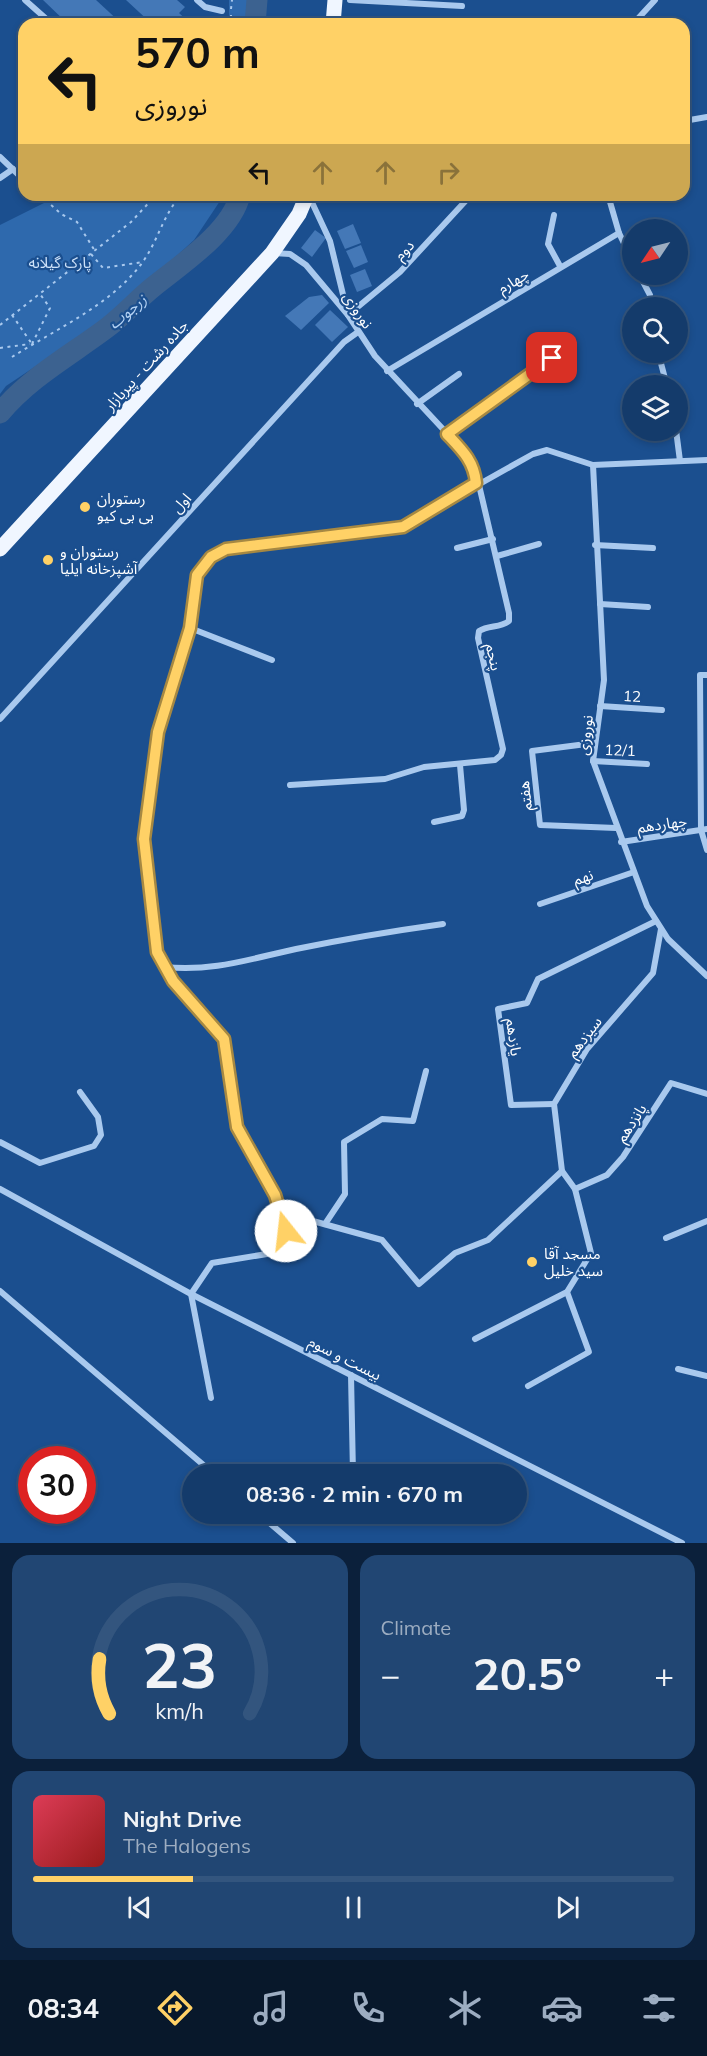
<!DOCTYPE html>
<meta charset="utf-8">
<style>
:root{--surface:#143b6b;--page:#214673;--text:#f1f3f6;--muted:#9dadc1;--line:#33557e;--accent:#ffd166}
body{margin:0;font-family:Mulish,"Noto Sans Arabic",sans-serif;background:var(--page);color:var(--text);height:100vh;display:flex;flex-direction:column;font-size:22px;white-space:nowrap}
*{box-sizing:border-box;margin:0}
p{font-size:20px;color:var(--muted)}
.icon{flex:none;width:33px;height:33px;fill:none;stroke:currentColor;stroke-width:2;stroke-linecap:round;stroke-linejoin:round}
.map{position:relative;height:1543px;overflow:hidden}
.sheet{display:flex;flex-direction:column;gap:12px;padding:12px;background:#0b203b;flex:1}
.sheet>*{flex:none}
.banner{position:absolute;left:18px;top:18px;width:672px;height:183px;border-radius:18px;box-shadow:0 3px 9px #0003,0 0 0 2px var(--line);background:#ffd166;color:#111;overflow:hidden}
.needle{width:39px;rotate:235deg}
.tools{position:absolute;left:622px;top:219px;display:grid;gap:12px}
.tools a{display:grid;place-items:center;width:66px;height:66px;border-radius:50%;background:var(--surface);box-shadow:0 3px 9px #0003,0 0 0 2px var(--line);font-size:30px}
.speed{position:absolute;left:18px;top:1446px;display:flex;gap:12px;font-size:30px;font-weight:700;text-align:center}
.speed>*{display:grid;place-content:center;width:78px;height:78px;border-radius:50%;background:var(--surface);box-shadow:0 3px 9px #0003,0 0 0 2px var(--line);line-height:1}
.speed .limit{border:9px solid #d22;background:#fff;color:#111}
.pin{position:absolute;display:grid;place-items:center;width:51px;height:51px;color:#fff;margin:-26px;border-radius:12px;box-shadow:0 3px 9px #0006}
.me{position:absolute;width:66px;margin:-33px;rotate:344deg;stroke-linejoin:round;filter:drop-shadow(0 0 4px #0008)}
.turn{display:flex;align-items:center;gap:21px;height:126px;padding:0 18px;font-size:27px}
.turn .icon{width:78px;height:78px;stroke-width:2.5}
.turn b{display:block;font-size:42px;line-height:51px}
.lanes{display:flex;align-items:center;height:57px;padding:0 18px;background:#0003;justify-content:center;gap:30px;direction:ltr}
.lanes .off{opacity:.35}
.big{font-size:45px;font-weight:700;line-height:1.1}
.sheet .widget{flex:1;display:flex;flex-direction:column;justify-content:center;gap:9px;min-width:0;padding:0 21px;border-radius:18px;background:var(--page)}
.sheet .dial{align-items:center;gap:0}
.dial svg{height:156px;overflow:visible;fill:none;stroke:var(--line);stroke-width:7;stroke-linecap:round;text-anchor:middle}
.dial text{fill:var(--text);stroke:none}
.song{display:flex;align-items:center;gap:18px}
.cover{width:72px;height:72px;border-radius:9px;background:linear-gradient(135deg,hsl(350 70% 55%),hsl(0 70% 35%))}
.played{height:6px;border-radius:3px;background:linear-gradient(90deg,var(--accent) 25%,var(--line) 25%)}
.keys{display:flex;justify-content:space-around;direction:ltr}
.heat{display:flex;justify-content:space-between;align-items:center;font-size:33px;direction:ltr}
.sheet .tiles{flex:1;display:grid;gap:12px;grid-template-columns:1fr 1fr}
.widget:last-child{grid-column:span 2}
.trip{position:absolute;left:182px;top:1464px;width:345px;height:60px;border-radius:30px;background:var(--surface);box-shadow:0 3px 9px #0003,0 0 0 2px var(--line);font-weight:700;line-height:60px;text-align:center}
.tabs{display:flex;height:96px;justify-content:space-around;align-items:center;background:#08182b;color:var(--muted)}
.tabs .icon{width:42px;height:42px}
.tabs .on{color:var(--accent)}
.tabs b{font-size:27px;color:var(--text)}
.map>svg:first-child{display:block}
.green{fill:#2e69ad}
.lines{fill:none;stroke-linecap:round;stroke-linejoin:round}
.river{stroke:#3c6290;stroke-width:21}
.building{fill:#4478b7}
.path{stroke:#a9c9ee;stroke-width:2;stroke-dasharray:3 4.5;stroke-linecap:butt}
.minor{stroke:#a9c9ee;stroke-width:6}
.primary{stroke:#f0f6ff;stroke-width:15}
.route-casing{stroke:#a68842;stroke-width:15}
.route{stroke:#ffd166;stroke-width:10}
.poi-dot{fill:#ffd166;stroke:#1b4f8f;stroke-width:2}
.labels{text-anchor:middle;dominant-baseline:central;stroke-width:4.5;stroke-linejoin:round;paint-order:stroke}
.street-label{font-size:15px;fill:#fff;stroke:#1b4f8f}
.park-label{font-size:15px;fill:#cfe3fa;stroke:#1b4f8f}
.poi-label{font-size:15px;fill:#fff;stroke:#1b4f8f;text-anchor:start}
.water-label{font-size:16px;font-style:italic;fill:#b5d3f5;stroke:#1b4f8f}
</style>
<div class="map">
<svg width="707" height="1543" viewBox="0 0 707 1543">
<rect width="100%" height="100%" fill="#1b4f8f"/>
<!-- green -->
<g class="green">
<polygon points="229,0 251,0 249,24 229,24"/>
<polygon points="60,195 224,195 194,240 111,316 6,386 0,394 0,225"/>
</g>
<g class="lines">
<!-- river -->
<g class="river">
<polyline points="255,24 257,0"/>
<path d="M 0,413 C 30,377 71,355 108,327 C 124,315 137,300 153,287 C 180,265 231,232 240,195"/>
</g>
</g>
<!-- building -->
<g class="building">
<polygon points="43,0 96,0 122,24 68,24"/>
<polygon points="126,0 177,0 185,7 179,13 191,24 152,24"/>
<polygon points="353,224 361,243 345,249 337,231"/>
<polygon points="315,230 326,238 312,257 301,248"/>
<polygon points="361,245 368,262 354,268 346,251"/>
<polygon points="365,269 372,286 357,292 350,275"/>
<polygon points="322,295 329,303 301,330 285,316 309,297"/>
<polygon points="330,310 348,327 332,342 315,325"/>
</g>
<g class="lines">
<!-- path -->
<g class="path">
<polyline points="231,9 232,0"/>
<polyline points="231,24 231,15"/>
<polyline points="40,195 61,214 77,222 95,251"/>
<polyline points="91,254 103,268 143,262"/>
<polyline points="12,315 32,344"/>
<polyline points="0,325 131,222 156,195"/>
<polyline points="32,344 50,308 40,294"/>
<polyline points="0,348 30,344"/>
<path d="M 12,357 C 56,329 111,305 142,263 C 158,241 163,215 181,195"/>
</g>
<!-- minor -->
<g class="minor">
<polyline points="25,0 52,24"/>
<polyline points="197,0 205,7 222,11"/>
<polyline points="350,0 462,6"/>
<polyline points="633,24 655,0"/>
<polyline points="684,121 707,117"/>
<polyline points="0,157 24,180"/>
<polyline points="0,178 13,169"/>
<polyline points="309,196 330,241 347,311"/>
<polyline points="554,215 548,244 560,266"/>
<polyline points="619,233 633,262"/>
<path d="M 273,253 L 290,254 L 306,265 L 348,315 L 375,356 L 468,456 L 475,468 L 509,613 L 509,621 C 500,628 489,625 479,631 L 478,638 L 503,749 L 501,755 L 495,760 L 424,767 L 385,779 L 290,785"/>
<polyline points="639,274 650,295"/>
<polyline points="348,315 400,272 471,195"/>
<polyline points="658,352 667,386"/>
<polyline points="387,371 619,233 608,195"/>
<polyline points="417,404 459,374"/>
<polyline points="676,430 680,461"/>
<polyline points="447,434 552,358"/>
<polyline points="593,465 604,680 593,761 647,906 668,939 707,976"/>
<polyline points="595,545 653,548"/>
<polyline points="457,548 493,539"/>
<polyline points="497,556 539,544"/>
<polyline points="600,604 648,607"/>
<polyline points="190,628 272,660"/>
<polyline points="707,675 700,675 701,830 707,850"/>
<polyline points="600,706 662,710"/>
<polyline points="0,719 344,342 358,332"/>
<polyline points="594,743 532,751 540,825 616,828"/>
<polyline points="593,761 647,764"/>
<polyline points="434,822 462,816 464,810 460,765"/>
<polyline points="621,842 707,829"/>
<polyline points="540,904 634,872"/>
<path d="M 164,967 C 213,972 249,959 296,949 C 345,939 393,931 443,924"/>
<polyline points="554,1104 511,1105 498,1009 527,1003 538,979 656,921"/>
<polyline points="0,1142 40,1163 94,1146 101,1135 98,1117 80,1092"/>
<polyline points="0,1189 191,1294 682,1543"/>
<polyline points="575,1189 607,1175 623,1157 671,1083 707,1094"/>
<polyline points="280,1212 382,1240 419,1284 455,1253 488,1240 562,1171"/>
<polyline points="325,1224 345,1194 344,1142 382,1119 413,1121 426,1071"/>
<polyline points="666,1238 707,1221"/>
<polyline points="0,1291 214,1474"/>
<polyline points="475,1339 567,1292 591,1253 575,1189 562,1171 554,1104 587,1049 653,973 661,929"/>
<polyline points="678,1369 707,1376"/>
<polyline points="351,1375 353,1474"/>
<polyline points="528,1386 589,1352 567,1292"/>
<polyline points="211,1398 191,1294 212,1263 291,1250 275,1195 237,1127 224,1039 173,981 157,952 144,839 158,732 190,628 197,575 211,557 226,549 403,527 533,454 547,450 593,465 707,460"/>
<polyline points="259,1514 293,1543"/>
</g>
<!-- primary -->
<g class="primary">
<polyline points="333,24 335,0"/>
<polyline points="0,549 272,253 299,214 307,195"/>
</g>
</g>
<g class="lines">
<!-- route casing -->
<g class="route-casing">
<path id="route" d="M 286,1231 L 275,1195 L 237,1127 L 224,1039 L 173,981 L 157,952 L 144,839 L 158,732 L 190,628 L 197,575 L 211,557 L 226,549 L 403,527 L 476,483 C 474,461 462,450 447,434 L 552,358"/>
</g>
<!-- route -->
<use href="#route" class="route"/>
</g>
<!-- markers -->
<g class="poi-dot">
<circle cx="85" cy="507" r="6"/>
<circle cx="48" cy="560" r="6"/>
<circle cx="532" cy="1262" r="6"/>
</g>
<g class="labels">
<!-- street labels -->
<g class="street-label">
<text transform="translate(404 250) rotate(-47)">دوم</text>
<text transform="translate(513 281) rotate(-31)">چهارم</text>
<text transform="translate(358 310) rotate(56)">نوروزی</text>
<text transform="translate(146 365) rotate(-48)">جاده رشت - پیربازار</text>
<text transform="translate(181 503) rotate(-48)">اول</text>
<text transform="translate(494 657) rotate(78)">پنجم</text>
<text transform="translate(632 696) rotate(3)">12</text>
<text transform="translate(585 735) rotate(-83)">نوروزی</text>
<text transform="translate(620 750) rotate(2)">12/1</text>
<text transform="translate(525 796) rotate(-96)">هفتم</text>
<text transform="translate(662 824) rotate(-8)">چهاردهم</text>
<text transform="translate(583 877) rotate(-19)">نهم</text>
<text transform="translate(514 1037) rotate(82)">یازدهم</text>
<text transform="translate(584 1037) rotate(-53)">سیزدهم</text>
<text transform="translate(631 1123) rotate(-57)">پانزدهم</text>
<text transform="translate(345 1358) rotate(27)">بیست و سوم</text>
</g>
<!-- park labels -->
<g class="park-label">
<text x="60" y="262">پارک گیلانه</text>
</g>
<!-- poi labels -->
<g class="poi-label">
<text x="97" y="498">رستوران<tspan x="97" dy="17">بی بی کیو</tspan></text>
<text x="60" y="551">رستوران و<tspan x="60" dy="17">آشپزخانه ایلیا</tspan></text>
<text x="544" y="1253">مسجد آقا<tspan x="544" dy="17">سید خلیل</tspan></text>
</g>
<!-- water labels -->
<g class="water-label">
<text transform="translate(127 311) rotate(-40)">زرجوب</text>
</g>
</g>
</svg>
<div class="tools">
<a><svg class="needle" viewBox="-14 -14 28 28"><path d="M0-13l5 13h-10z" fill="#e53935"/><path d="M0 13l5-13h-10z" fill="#9dadc1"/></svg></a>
<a><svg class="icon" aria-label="search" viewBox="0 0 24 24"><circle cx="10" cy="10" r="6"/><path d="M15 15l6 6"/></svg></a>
<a><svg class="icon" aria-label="layers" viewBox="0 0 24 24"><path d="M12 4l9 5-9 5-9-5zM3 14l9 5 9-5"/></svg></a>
</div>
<div class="speed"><div class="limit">30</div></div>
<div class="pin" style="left:552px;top:358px;background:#d93025"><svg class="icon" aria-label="arrive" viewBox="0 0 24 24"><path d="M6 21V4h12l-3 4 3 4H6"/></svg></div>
<svg class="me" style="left:286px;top:1231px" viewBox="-20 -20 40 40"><circle r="19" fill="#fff"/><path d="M0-13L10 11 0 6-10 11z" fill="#ffd166"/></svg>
<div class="trip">08:36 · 2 min · 670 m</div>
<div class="banner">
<div class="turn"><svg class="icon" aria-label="left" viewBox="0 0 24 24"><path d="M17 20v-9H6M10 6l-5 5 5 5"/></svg><div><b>570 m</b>نوروزی</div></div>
<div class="lanes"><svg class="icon" aria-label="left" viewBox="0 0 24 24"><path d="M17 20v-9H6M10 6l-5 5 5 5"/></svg><svg class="icon off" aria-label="ahead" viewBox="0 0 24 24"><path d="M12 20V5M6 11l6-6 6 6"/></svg><svg class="icon off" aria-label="ahead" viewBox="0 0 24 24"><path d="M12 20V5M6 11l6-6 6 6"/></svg><svg class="icon off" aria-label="right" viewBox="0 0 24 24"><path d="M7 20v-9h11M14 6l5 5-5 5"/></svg></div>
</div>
</div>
<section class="sheet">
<div class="tiles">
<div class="widget dial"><svg viewBox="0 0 100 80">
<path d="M14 69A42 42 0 1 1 86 69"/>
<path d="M14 69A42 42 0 0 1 9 41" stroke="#ffd166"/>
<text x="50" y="56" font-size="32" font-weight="700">23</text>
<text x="50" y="72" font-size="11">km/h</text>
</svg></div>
<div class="widget"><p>Climate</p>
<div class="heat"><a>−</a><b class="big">20.5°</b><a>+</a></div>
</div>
<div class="widget">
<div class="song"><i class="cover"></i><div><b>Night Drive</b><p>The Halogens</p></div></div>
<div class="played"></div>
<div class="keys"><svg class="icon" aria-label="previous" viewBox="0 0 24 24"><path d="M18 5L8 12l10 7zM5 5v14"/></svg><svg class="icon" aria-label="pause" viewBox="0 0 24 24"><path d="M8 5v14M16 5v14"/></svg><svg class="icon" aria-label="next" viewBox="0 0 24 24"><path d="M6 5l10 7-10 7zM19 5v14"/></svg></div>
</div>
</div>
</section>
<nav class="tabs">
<b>08:34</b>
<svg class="icon on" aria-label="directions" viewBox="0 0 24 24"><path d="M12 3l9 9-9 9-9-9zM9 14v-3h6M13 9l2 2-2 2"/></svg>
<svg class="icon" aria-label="music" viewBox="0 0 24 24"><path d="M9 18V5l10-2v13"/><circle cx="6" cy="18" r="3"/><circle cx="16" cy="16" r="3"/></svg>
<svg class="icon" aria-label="phone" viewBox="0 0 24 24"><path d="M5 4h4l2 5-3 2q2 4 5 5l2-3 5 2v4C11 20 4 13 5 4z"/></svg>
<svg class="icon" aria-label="climate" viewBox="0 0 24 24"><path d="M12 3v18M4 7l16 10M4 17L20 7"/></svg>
<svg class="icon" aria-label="car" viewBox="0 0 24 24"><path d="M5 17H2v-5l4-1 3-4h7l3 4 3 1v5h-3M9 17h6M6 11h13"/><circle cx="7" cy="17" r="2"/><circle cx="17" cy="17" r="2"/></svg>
<svg class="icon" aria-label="filters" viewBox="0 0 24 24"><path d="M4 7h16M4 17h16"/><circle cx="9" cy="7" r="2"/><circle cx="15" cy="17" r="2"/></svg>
</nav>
